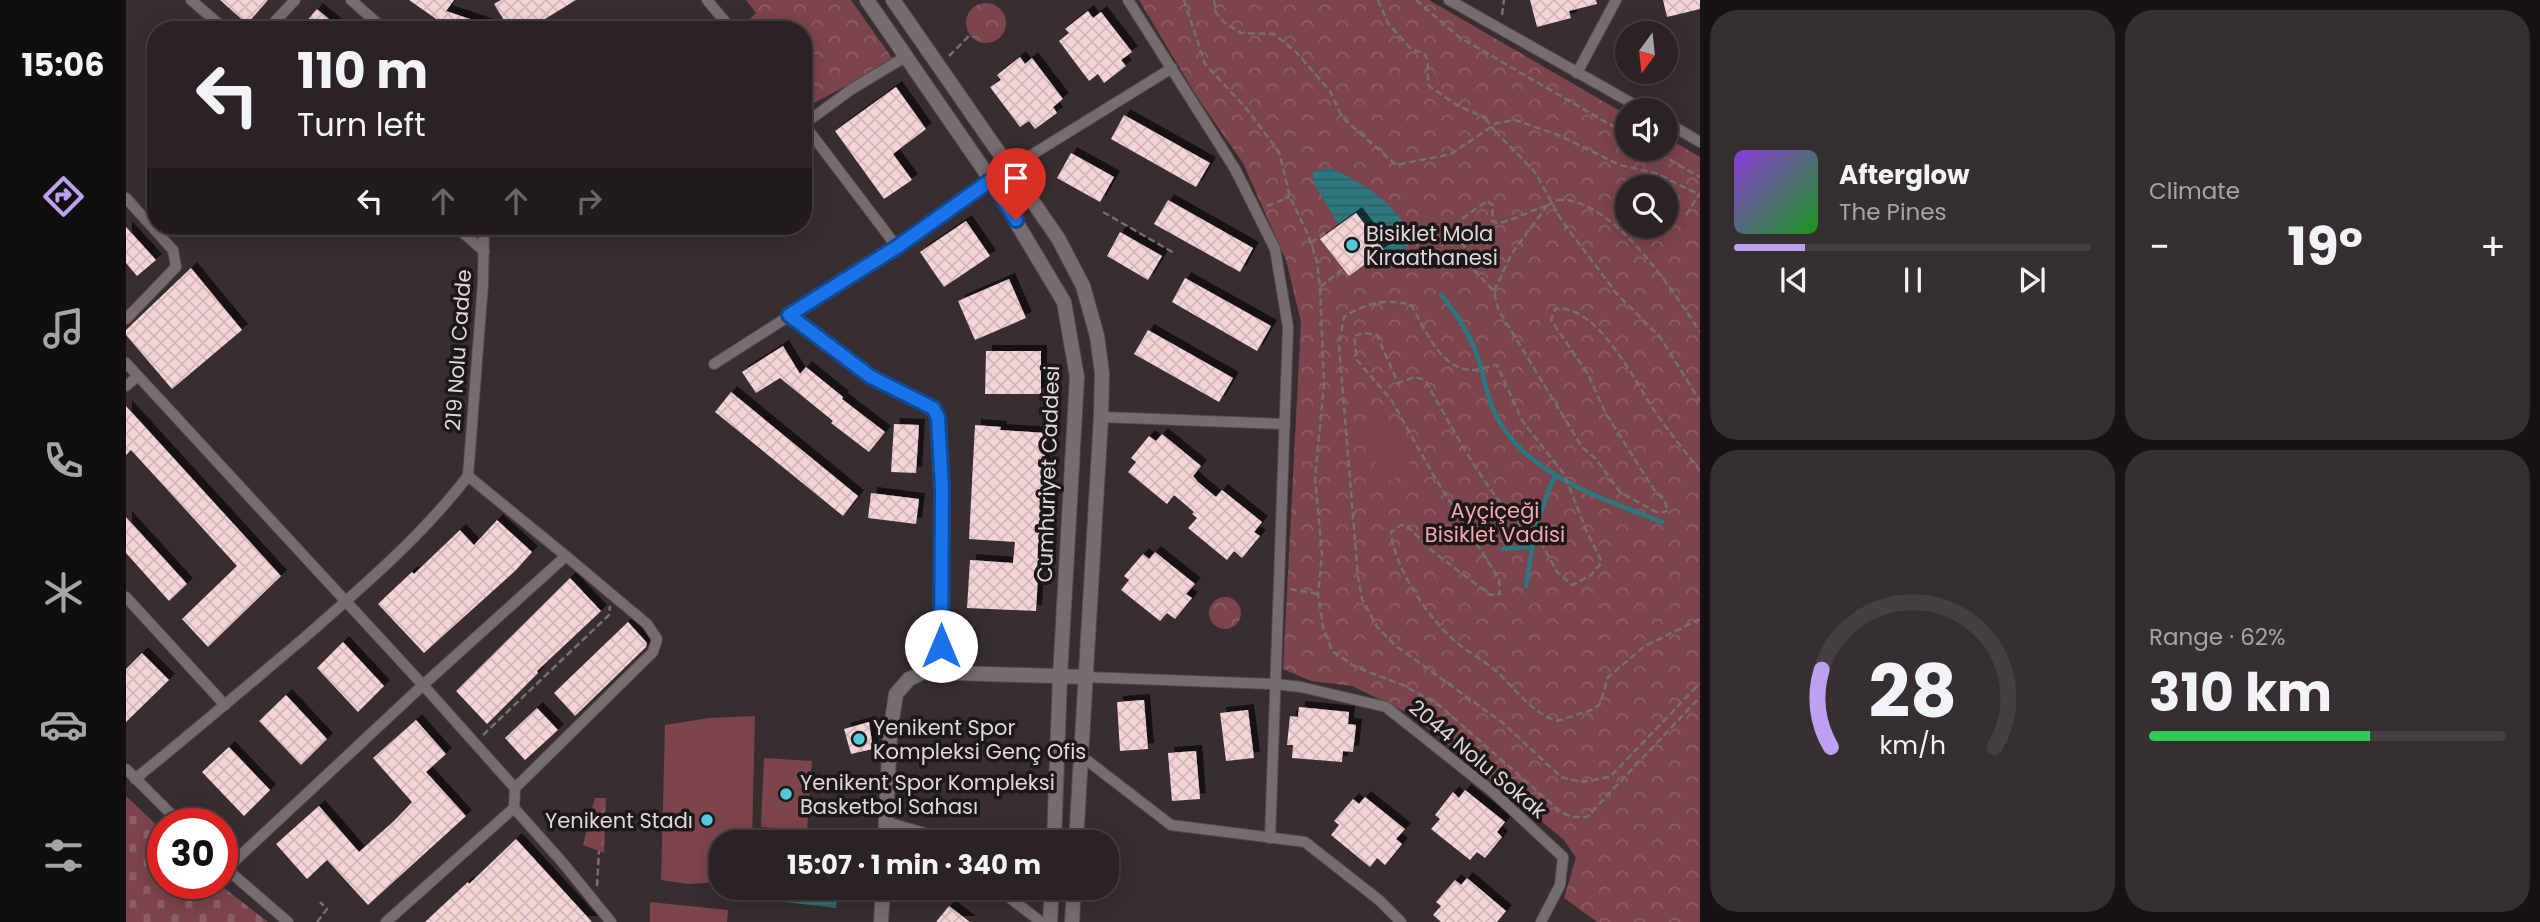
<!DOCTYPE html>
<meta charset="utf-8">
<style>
:root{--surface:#2a2223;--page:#362f30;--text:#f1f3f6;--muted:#a5a4a6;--line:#463f41;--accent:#bca0f2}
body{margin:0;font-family:Poppins,sans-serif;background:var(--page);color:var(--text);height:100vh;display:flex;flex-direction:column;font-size:26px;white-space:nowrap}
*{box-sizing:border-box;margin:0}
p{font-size:23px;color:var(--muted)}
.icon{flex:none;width:38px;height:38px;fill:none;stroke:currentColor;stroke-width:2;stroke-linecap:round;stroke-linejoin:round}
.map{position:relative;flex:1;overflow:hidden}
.panel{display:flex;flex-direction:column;gap:10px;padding:10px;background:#171313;width:840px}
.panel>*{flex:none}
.guide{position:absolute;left:21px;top:21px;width:665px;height:214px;border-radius:28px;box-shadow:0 4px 18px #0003,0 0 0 2px var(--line);background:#2a2223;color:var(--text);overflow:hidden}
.needle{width:46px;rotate:195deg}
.buttons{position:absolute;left:1489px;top:21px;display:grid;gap:14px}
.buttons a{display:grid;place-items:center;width:63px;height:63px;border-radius:50%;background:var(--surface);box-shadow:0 4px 18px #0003,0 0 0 2px var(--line);font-size:35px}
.speed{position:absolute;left:21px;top:808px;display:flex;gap:14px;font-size:35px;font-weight:700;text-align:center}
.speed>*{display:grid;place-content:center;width:91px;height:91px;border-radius:50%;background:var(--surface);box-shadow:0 4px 18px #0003,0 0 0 2px var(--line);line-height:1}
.speed .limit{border:10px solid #d22;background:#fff;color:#111}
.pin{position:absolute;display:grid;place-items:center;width:60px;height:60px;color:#fff;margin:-72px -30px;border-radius:50% 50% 50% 0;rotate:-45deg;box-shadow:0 0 7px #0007}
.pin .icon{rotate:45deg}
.me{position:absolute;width:77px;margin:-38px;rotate:0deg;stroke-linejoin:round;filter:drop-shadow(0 0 5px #0008)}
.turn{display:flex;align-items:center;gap:24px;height:147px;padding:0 35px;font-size:32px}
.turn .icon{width:91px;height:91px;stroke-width:2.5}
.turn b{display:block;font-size:49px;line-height:60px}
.lanes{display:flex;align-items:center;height:66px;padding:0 35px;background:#0003;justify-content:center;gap:35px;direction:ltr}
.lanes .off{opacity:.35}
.big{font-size:52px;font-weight:700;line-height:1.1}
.panel .widget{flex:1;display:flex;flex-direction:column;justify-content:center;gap:10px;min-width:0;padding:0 24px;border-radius:28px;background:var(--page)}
.panel .dial{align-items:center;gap:0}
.dial svg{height:182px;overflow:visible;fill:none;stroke:var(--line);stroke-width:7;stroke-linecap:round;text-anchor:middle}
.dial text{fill:var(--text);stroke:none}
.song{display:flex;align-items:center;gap:21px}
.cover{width:84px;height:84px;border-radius:10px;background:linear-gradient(135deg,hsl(270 70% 55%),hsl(120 70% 35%))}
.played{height:7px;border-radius:4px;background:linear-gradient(90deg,var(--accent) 20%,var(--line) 20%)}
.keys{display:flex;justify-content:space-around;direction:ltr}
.heat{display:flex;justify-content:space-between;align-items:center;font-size:38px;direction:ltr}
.charge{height:10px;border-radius:5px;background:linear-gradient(90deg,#34c759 62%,var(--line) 0)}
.panel .tiles{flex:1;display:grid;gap:10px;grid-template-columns:repeat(2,1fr)}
.trip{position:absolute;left:583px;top:830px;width:410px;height:70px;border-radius:28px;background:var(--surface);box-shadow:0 4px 18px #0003,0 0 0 2px var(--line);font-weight:700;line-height:70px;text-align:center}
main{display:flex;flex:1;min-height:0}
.tab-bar{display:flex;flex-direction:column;width:126px;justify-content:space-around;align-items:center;background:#110e0e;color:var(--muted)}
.tab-bar .icon{width:49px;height:49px}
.tab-bar .selected{color:var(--accent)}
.tab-bar b{font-size:32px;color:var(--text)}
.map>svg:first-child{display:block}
.forest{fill:url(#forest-crowns);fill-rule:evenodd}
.cemetery{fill:url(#cemetery-stones)}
.garden{fill:#7c444c}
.water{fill:url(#water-rules)}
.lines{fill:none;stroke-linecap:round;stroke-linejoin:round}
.stream{stroke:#2b7880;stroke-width:4.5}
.building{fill:url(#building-cross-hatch);filter:url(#shadow)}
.minor-casing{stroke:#544d4d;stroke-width:12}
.tertiary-casing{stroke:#544d4d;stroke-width:16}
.path{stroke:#776f6f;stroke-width:2.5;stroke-dasharray:7 3.5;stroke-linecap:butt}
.minor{stroke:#786d6e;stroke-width:10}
.tertiary{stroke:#786d6e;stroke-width:14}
.path-bridge{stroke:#776f6f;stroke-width:2.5;stroke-dasharray:7 3.5;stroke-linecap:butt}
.route-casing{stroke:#114b97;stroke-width:18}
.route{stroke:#1a73e8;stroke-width:12}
.poi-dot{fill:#52cbd8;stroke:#1c1818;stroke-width:2.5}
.labels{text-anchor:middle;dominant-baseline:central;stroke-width:7;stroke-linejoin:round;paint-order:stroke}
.poi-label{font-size:21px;fill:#ded8d8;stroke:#1c1818;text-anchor:start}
.street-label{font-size:21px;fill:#ded8d8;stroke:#1c1818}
.park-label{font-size:21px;fill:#f8a5ae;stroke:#1c1818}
</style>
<main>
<nav class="tab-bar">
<b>15:06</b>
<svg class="icon selected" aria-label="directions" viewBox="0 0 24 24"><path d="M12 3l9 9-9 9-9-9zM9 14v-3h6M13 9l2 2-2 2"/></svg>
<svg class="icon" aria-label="music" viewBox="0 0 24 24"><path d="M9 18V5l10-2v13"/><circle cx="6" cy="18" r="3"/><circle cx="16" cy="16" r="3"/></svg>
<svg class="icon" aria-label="phone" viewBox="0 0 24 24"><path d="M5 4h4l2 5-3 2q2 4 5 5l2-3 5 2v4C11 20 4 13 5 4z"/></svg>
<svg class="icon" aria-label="climate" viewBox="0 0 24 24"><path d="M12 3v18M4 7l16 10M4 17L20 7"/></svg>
<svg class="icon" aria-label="car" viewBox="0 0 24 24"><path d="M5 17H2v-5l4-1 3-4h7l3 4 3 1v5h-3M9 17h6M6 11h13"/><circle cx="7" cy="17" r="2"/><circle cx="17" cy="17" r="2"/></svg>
<svg class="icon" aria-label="filters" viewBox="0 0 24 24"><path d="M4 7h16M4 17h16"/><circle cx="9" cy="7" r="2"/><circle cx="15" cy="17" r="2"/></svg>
</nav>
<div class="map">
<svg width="1574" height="922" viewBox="0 0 1574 922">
<defs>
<pattern id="forest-crowns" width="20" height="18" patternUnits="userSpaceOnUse" patternTransform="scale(1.75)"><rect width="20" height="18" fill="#7c444c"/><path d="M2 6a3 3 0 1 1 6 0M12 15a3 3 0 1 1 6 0" fill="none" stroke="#8e5e65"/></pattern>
<pattern id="cemetery-stones" width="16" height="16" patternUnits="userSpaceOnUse" patternTransform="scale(1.75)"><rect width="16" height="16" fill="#7c444c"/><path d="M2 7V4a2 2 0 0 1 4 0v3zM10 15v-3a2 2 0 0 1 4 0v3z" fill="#8e5e65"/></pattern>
<pattern id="water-rules" width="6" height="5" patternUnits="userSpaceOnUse" patternTransform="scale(1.75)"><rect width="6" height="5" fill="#2b7880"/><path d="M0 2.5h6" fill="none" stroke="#365f64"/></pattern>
<pattern id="building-cross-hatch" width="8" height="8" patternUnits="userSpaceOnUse" patternTransform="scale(1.75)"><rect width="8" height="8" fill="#f5d4d7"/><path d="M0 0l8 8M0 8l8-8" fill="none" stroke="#d1b7b9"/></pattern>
<filter id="shadow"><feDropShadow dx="6" dy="-6" stdDeviation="0" flood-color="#0009"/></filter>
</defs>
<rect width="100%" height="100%" fill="#382e2f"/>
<!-- forest -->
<g class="forest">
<polygon points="620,0 725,0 766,58 732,80 678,108 677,30 623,30 622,21 630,13"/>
<path d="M 1013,0 L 1303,0 L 1501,115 L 1502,149 L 1540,149 L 1540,137 L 1574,157 L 1574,922 L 1471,922 L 1438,898 L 1450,858 L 1438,840 L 1286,715 L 1226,686 L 1185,681 L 1157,669 L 1175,322 L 1160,260 L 1117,163 L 1071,97 ZM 1502,187 L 1540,187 L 1540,226 L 1502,226 Z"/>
<circle cx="860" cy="23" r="20"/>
<circle cx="1099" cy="613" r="16"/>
<polygon points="469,798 480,798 478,853 457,845"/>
</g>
<!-- cemetery -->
<polygon class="cemetery" points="0,796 37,831 37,884 93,884 142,922 0,922"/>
<!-- garden -->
<g class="garden">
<polygon points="1260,417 1286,469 1259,483 1232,431"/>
<polygon points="629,716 626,842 595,842 595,882 563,884 535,880 539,725 583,718"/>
<polygon points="638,758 686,761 681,830 635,827"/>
<polygon points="524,902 602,910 601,922 524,922"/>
</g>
<!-- water -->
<g class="water">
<path d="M 1202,168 C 1235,178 1312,228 1269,265 L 1230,213 L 1213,225 L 1187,182 L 1187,172 Z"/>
<polygon points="653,887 712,887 710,908 651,901"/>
</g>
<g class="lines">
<!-- stream -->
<g class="stream">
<path d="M 1315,295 C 1331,314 1343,332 1351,355 C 1358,372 1359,390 1366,407 C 1393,473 1475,498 1536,522"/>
<polyline points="1377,549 1405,547"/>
<path d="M 1400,586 C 1406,545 1411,514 1429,476"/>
</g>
</g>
<!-- building -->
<g class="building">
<polygon points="94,0 142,0 121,24"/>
<polygon points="283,0 328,0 320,11 371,28 370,30 326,30"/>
<polygon points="375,0 450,0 401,30 384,30 368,4"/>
<polygon points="1404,0 1470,0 1471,4 1443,11 1445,18 1411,27"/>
<polygon points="1537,0 1574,0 1574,9 1541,17"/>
<polygon points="191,9 216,30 173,30"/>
<polygon points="962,11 967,18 975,12 1006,52 995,60 1000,66 978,83 972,74 963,81 933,41 943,33 939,29"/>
<polygon points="894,57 899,64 906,58 937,99 927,107 931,113 909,129 903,121 894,127 864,87 875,80 871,75"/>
<polygon points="770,87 800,129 767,154 786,180 758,199 709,131"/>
<polygon points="998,115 1084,163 1070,187 985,139"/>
<polygon points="945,153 988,177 974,202 931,178"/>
<polygon points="1042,200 1127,248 1114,272 1028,224"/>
<polygon points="1230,213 1258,250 1223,276 1194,239"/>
<polygon points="840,221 864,256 818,287 794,252"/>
<polygon points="0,227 30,260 11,276 0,263"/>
<polygon points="994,232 1036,256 1022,280 981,256"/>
<polygon points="65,268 116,330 46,389 0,335 0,330"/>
<polygon points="1059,278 1145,326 1131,351 1046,302"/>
<polygon points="883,279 900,318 849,340 832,301"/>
<polygon points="1022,330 1107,378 1093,402 1008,354"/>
<polygon points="657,346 674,374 680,367 717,397 716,399 759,432 743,452 705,423 707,421 654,378 630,393 616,372"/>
<polygon points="860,351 915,351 915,394 859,394"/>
<polygon points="605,392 732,496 717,516 589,412"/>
<polygon points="0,406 155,576 82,647 56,619 111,566 5,450 0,455"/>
<polygon points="768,424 793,425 790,473 765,472"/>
<polygon points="849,425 875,427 874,430 920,433 910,611 841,608 844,560 887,563 889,542 843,539"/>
<polygon points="1036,434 1075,466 1067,476 1072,482 1090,497 1096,490 1136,522 1128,532 1134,536 1116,558 1108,551 1101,560 1062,528 1071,518 1066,514 1068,512 1048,495 1041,504 1002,472 1010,462 1005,458 1023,436 1030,441"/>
<polygon points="745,493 793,499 790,524 742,518"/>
<polygon points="0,517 61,584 43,601 0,553"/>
<polygon points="371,520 406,552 389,571 298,653 252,604 286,572 288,574 334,530 348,545"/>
<polygon points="1029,552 1069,584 1060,594 1066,598 1049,619 1041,613 1034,621 995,590 1003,580 998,576 1017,554 1023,559"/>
<polygon points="444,578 475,611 411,671 412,673 361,724 330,691"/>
<polygon points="502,622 521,643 520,647 449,716 428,693"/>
<polygon points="217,642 258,686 232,712 191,668"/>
<polygon points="16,653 43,680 0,722 0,669"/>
<polygon points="160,695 201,739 175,765 133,721"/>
<polygon points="1018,700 1022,749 994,751 991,702"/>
<polygon points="1173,707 1223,712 1222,724 1230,725 1227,752 1217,751 1216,762 1166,758 1167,745 1161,745 1164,716 1172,717"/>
<polygon points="411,708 432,730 399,760 379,738"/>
<polygon points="1122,710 1128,758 1100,761 1094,713"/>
<polygon points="290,720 320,754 300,772 340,816 242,905 201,860 181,879 150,844 193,806 233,852 268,821 286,802 247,758"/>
<polygon points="743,722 747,749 725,754 718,729"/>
<polygon points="103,747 144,790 118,816 76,772"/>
<polygon points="1070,751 1074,799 1046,801 1042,753"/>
<polygon points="1339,790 1379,822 1371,832 1376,837 1359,858 1351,852 1344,860 1305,829 1314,819 1309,815 1327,792 1333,798"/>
<polygon points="1239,797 1279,829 1270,839 1276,844 1259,865 1251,858 1244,867 1205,835 1213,825 1208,821 1227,799 1233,804"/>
<polygon points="390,839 466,922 299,922 342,882 343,884"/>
<polygon points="1341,878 1380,911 1371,922 1315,922 1307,915 1315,906 1310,902 1329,880 1335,885"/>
<polygon points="823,906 844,922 810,922"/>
</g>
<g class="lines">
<!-- minor casing -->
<g class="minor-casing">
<g id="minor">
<polyline points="65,0 100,30"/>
<polyline points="225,0 259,30"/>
<polyline points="581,0 606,30"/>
<polyline points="1002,0 1109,169 1149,249 1162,327 1144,838"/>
<polyline points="1323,0 1518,110"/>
<polyline points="141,30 169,0"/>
<polyline points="1451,73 1490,0"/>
<polyline points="1540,122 1574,142"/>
<polyline points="677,123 771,247 865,180 1046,68"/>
<polyline points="678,124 726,89 779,57"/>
<polyline points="0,198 47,250 50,267 0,319"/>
<polyline points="329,226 358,251"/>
<polyline points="662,315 745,377 807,409 812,417 816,489 815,673"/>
<polyline points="0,363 297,685 100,869"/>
<polyline points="588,364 771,247"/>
<polyline points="0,386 12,376"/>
<polyline points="975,417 1159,424"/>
<polyline points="342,476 440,556 297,685 389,788 388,808 437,863 485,922"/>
<polyline points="342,476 357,283 358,226"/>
<polyline points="0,597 99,705"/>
<polyline points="959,677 1149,684 1175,687 1260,707 1367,792 1437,857 1434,885 1415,922"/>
<polyline points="954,755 1045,825 1179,842 1253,900 1275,922"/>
<polyline points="0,769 55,824"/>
<path d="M 9,779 C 66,733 122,685 178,638 C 235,588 296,536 342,476"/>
<polyline points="389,788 527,652 531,639 521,624 440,556"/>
<polyline points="760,822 802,834 812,842"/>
<polyline points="96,865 162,922"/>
<polyline points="870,887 915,922"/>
<polyline points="260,922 388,808"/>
</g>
</g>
<!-- tertiary casing -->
<g class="tertiary-casing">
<g id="tertiary">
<polyline points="741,0 865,180 938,302 951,377 934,677 928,842"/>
<polyline points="767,0 932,238 957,286 971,336 976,373 975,417 950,842"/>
<polyline points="759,842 764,733 770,694 783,679 798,672 959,677"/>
<polyline points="755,922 757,887"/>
<polyline points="924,922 926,887"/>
<polyline points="946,922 948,887"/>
</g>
</g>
<!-- path -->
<g class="path">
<polyline points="1058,0 1079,64 1120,108 1153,152 1164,197 1183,237 1191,262 1194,287 1198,384 1189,478 1196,555 1192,594 1197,627 1206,651 1230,667 1279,686 1314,706 1435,812 1445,817 1461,817 1574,697"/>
<polyline points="1088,0 1090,13 1099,23 1115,33 1148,34 1169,51 1204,91 1216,117 1270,165 1325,154 1371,123 1389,120 1432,135 1494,165 1529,173 1574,195"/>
<path d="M 1252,0 L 1262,23 L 1285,49 L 1299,54 C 1304,65 1300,75 1303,86 L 1331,105 L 1359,118"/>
<polyline points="1290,0 1333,37 1502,135"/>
<polyline points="1376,15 1378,0"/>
<polyline points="823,56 844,35"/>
<polyline points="1369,131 1409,172 1436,221 1491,294 1534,337 1574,401"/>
<polyline points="1525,149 1574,177"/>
<path d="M 1431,200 C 1485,195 1548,292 1574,332"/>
<polyline points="1141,206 1164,197"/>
<path d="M 1421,206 C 1403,210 1389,221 1371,223 L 1366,221 L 1367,205 L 1361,201 C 1348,211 1327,221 1324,238 L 1338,245 L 1342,264 L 1368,291 L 1372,309 L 1456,447 L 1470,459 L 1494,492 L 1532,513 L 1542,511 L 1538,499 L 1530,493 L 1479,412 L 1462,374 L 1425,320 L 1429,309 C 1471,303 1508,380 1528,410 C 1542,431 1559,451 1574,471"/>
<polyline points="977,212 1048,253"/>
<polyline points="1185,243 1199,232"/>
<polyline points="1194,287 1217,269"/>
<polyline points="1368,291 1386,253 1421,206"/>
<polyline points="1164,589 1192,594"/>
<path d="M 1574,619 L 1519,646 L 1482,677 L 1474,704 L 1468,709 L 1431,721 C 1404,712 1390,689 1369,670 C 1357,660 1342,652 1330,642 C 1303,619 1268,568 1265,532 L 1275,525 L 1281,526 L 1305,550 L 1364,595 L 1374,594 L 1373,579 L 1309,478 L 1266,401 L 1231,360 L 1228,336 L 1237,333 L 1251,335 L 1272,383 L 1289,377 L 1299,380 C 1320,416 1374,522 1411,535 L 1431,572 L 1446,585 L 1464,576 L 1476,562 L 1461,532 L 1438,474 L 1397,422 L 1371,365 C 1364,366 1356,369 1349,370 C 1315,372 1300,330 1285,305 C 1260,298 1240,303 1218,317 L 1213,346 L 1232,577 L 1236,599 L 1251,627 L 1270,646 L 1377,723 L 1435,777 L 1455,782 L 1484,777 L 1574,683"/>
<polyline points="357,735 483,615 484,606"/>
<polyline points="471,886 473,851"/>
<polyline points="191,922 201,909 194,902"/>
</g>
<!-- minor -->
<use href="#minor" class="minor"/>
<!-- tertiary -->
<use href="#tertiary" class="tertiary"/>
<!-- path-bridge -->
<g class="path-bridge">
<polyline points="1359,118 1369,131"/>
<polyline points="1421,206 1431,200"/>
<polyline points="1560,215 1574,193"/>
</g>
</g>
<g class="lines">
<!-- route casing -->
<g class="route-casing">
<polyline id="route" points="815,646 816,489 812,417 807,408 745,377 663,315 771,247 865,180 890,220"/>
</g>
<!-- route -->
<use href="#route" class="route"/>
</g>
<!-- markers -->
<g class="poi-dot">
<circle cx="1226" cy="245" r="7"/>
<circle cx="733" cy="739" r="7"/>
<circle cx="660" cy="794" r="7"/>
<circle cx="581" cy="820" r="7"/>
</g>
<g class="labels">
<!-- poi labels -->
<g class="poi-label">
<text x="1240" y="233">Bisiklet Mola<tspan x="1240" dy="24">Kıraathanesi</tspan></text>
<text x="747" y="727">Yenikent Spor<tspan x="747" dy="24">Kompleksi Genç Ofis</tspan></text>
<text x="674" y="782">Yenikent Spor Kompleksi<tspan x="674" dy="24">Basketbol Sahası</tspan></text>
<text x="567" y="820" text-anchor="end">Yenikent Stadı</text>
</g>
<!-- street labels -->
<g class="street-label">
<text transform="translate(332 350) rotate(-86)">219 Nolu Cadde</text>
<text transform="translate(922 474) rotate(-88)">Cumhuriyet Caddesi</text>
<text transform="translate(1352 759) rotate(40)">2044 Nolu Sokak</text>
</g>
<!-- park labels -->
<g class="park-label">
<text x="1369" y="510">Ayçiçeği<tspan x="1369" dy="24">Bisiklet Vadisi</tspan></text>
</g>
</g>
</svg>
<div class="buttons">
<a><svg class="needle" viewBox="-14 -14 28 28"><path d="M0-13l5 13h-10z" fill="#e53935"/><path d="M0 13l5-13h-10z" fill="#a5a4a6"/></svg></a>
<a><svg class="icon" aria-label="sound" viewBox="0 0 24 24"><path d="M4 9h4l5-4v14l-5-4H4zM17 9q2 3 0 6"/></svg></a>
<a><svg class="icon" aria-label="search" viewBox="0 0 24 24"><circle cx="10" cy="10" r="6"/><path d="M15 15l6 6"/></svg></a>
</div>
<div class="speed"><div class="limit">30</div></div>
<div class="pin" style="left:890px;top:220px;background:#d93025"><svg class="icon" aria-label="arrive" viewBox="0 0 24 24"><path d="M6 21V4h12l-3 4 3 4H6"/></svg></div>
<svg class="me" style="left:815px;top:646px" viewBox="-20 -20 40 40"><circle r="19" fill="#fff"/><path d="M0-13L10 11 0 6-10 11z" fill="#1a73e8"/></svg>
<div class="trip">15:07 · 1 min · 340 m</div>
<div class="guide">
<div class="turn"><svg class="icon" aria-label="left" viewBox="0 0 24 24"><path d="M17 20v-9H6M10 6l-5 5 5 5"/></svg><div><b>110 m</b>Turn left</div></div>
<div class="lanes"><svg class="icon" aria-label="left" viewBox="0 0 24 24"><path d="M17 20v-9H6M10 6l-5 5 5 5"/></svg><svg class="icon off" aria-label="ahead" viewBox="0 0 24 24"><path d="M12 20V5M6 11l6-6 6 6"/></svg><svg class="icon off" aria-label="ahead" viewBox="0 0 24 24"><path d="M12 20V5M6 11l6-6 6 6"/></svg><svg class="icon off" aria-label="right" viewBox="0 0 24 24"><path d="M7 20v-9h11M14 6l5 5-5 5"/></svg></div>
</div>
</div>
<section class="panel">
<div class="tiles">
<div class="widget">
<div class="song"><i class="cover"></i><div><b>Afterglow</b><p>The Pines</p></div></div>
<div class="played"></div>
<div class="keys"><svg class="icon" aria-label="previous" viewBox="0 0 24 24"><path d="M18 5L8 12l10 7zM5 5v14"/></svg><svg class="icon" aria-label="pause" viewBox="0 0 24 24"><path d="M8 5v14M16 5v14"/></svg><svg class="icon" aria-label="next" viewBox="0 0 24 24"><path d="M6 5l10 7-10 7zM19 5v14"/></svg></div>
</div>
<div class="widget"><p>Climate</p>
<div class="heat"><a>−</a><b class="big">19°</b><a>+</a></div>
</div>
<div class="widget dial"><svg viewBox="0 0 100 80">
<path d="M14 69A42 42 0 1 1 86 69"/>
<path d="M14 69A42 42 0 0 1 10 35" stroke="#bca0f2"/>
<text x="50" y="56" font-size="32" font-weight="700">28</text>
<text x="50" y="72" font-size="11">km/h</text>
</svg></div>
<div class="widget"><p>Range · 62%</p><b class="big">310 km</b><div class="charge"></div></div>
</div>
</section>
</main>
